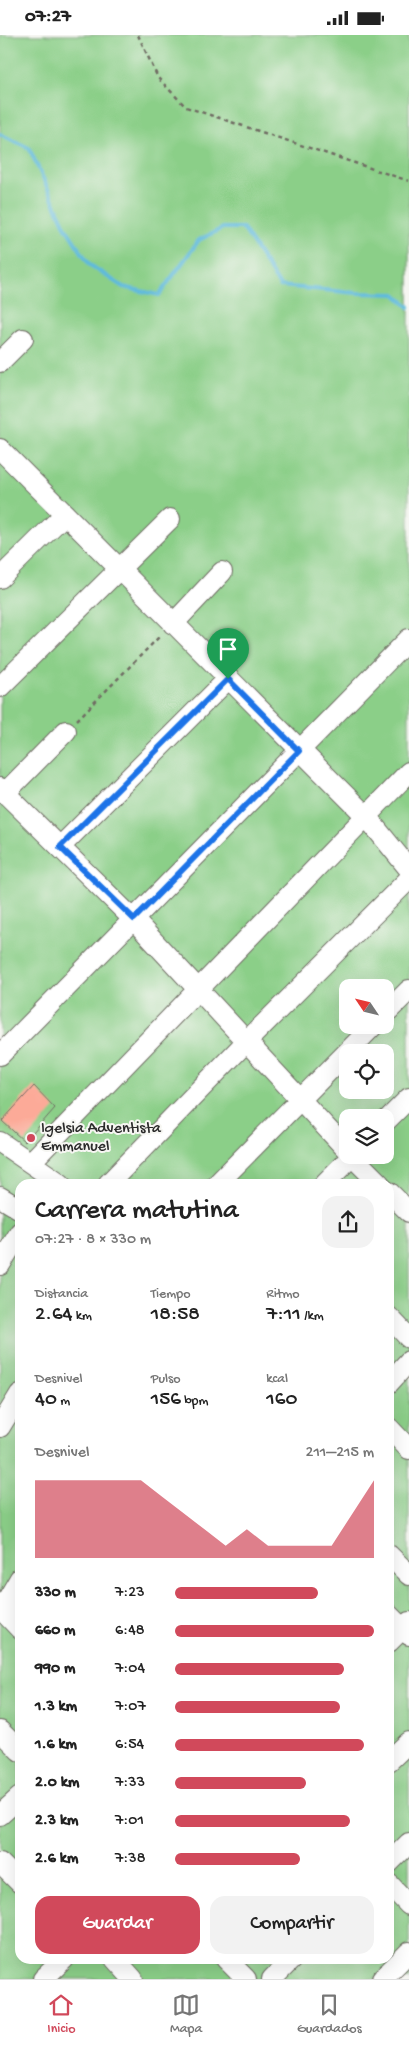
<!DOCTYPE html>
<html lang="es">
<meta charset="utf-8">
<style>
body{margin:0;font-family:"Gochi Hand",sans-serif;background:#f2f2f2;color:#222;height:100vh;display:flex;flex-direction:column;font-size:19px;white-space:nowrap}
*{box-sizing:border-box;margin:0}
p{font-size:16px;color:#767676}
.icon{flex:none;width:28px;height:28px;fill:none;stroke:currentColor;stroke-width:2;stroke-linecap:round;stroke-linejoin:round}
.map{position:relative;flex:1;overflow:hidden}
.sheet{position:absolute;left:15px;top:1144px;width:379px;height:785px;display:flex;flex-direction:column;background:#fff;border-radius:15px;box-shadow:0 5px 20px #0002}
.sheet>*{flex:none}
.needle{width:32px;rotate:305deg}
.fabs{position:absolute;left:339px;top:944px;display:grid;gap:10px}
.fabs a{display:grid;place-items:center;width:55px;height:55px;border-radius:10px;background:#fff;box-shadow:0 5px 20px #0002;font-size:25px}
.pin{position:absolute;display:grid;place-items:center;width:42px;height:42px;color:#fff;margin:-51px -21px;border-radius:50% 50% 50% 0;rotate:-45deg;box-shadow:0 0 5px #0007}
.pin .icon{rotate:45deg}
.round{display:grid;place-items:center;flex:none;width:52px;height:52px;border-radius:15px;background:#f2f2f2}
.head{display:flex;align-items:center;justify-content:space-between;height:85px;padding:0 20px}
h1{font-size:28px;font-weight:600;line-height:38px}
.figures{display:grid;grid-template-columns:repeat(3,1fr);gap:8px;height:85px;padding:5px 20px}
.figures div{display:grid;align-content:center}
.figures b{font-size:21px;font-weight:600}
.figures small{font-size:14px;font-weight:400}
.figures p{font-size:14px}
.chart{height:140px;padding:10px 20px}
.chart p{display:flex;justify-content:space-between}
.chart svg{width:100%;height:90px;margin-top:5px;fill:#d1495b;opacity:.7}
.cta{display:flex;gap:10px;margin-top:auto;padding:10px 20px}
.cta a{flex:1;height:58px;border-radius:15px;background:#d1495b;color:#fff;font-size:20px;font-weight:600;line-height:58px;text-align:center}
.cta a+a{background:#f2f2f2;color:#222}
ul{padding:0 20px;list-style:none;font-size:16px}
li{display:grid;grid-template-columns:80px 60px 1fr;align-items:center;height:38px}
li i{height:12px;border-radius:6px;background:#d1495b}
.status{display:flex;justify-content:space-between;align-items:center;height:35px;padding:0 25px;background:#fff;direction:ltr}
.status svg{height:14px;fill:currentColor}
.menu{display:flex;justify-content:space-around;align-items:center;height:70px;border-top:1px solid #e0e0e0;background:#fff;font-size:14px;color:#767676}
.menu a{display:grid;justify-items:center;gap:2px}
.menu .on{color:#d1495b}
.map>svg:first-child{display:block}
.green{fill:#8bcf88;stroke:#5b7d5a;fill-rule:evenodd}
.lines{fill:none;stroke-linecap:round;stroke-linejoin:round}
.stream{stroke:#5ebadc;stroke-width:4}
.building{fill:#fcaa98}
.minor-casing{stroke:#6f6c63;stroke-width:22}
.path{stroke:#6f6c63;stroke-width:2.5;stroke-dasharray:4 4;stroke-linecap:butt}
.minor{stroke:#fff;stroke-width:20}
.route-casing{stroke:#fff;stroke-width:10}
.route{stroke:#1a73e8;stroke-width:6}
.poi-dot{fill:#d1495b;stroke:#f6f6f2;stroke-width:2}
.labels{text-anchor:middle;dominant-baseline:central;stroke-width:4;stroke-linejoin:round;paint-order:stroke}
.poi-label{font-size:16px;fill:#2b2b2b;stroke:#f6f6f2;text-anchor:start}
</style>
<div class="status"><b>07:27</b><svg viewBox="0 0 49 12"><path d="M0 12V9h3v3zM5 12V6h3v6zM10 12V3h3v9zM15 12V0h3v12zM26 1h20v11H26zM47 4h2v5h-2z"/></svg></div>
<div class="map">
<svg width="409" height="1944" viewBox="0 0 409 1944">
<rect width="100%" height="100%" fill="#f6f6f2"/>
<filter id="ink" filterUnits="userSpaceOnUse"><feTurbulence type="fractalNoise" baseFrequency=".02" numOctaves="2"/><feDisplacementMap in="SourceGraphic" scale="10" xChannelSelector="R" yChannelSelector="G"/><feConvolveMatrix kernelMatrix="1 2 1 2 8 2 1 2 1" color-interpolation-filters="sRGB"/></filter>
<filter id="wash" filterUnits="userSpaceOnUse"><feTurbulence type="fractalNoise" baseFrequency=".0096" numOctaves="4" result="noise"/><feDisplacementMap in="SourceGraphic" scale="20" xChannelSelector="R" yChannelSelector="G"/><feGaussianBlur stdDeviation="1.12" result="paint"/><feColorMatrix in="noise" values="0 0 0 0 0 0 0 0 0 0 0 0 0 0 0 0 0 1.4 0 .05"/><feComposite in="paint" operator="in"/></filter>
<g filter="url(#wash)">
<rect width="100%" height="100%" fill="#eee5ca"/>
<!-- green -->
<path class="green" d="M0,0h409v1944h-409zM348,952h37v38h-37zM348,1018h37v37h-37zM348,1082h37v38h-37zM20,1149h369v775h-369z"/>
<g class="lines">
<!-- stream -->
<path class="stream" d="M0,99l29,14 37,80 24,37 33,22 36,8 40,-55 24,-12h20l37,58 77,7 38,1 14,13"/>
</g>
<g id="blocks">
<!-- building -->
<path class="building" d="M34,1051l21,22 -30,34 -23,-21z"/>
</g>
</g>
<g filter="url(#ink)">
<use href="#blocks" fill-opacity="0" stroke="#6f6c63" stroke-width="1"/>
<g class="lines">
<!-- minor casing -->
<g class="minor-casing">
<path id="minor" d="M0,327l23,-23
M0,414l366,367 43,53
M0,543l65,-64
M173,589l49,-52
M0,652l170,-168
M0,753l133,131 215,232
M5,758l61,-62
M60,812l168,-168
M385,979l24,-24
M0,1020l409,-416
M385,1087l24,-24
M0,1107l61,42
M351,1120l29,29
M31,1127l378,-390
M108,1149l138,-142 163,-163
M217,1149l157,-159
M324,1149l29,-29
M389,1157l20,20
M0,1162l20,12
M0,1230l20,-33
M389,1282l20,21
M389,1348l20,-22
M0,1392l20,-33
M389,1393l20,21
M389,1520l20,20
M1,1574l19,20
M0,1577l20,-34
M389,1580l20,20
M389,1607l20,-20
M0,1696l20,20
M389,1726l20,-19
M0,1780l20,-18
M0,1828l20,20
M389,1828l20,-20
M389,1849l20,21
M115,1924l18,20
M226,1924l20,20
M43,1944l21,-20
M272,1944l20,-20
M382,1944l27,-27"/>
</g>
<!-- path -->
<path class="path" d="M138,0l20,43 28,29 223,74
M77,685l84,-85"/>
<!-- minor -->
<use href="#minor" class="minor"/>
</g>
</g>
<g class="lines" filter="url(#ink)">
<!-- route casing -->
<g class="route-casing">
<path id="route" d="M228,644l71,72 -165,168 -74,-72z"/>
</g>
<!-- route -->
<use href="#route" class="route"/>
</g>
<!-- markers -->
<circle class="poi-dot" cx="31" cy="1103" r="5"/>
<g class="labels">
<!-- poi labels -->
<g class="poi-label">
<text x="41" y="1094">Igelsia Adventista<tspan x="41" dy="18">Emmanuel</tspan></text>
</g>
</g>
</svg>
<div class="fabs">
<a><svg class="needle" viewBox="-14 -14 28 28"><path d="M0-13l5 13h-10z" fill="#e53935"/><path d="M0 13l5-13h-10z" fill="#767676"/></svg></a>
<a><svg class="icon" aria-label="locate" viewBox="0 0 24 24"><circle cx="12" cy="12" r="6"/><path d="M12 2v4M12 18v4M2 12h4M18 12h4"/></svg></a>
<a><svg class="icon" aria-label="layers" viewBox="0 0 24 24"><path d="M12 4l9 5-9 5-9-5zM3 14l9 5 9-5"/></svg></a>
</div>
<div class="pin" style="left:228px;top:644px;background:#1e9e55"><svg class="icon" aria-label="arrive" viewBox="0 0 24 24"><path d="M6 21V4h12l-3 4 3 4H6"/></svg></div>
<section class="sheet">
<div class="head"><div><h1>Carrera matutina</h1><p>07:27 · 8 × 330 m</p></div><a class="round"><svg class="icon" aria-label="share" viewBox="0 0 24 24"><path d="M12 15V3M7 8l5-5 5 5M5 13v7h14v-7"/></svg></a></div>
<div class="figures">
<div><p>Distancia</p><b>2.64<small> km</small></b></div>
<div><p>Tiempo</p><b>18:58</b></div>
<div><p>Ritmo</p><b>7:11<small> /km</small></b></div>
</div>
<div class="figures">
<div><p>Desnivel</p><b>40<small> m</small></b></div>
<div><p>Pulso</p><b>156<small> bpm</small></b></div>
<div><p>kcal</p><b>160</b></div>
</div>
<div class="chart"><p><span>Desnivel</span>211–215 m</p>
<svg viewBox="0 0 160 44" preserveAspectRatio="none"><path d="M0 44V6L10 6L20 6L30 6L40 6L50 6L60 14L70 22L80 30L90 38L100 30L110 38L120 38L130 38L140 38L150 22L160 6V44z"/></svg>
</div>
<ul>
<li><b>330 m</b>7:23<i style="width:72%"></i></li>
<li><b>660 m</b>6:48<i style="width:100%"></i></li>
<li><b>990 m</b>7:04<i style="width:85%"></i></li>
<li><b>1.3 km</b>7:07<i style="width:83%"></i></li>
<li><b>1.6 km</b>6:54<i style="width:95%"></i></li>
<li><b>2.0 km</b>7:33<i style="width:66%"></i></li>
<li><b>2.3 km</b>7:01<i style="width:88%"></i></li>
<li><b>2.6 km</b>7:38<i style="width:63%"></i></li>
</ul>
<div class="cta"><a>Guardar</a><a>Compartir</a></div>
</section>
</div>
<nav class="menu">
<a class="on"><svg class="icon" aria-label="home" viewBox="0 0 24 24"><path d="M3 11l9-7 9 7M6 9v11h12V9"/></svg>Inicio</a>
<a><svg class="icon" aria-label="map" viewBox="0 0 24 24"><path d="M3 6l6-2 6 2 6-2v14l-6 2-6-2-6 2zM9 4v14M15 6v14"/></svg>Mapa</a>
<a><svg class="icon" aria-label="saved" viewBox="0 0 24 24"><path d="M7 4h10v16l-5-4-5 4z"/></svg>Guardados</a>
</nav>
